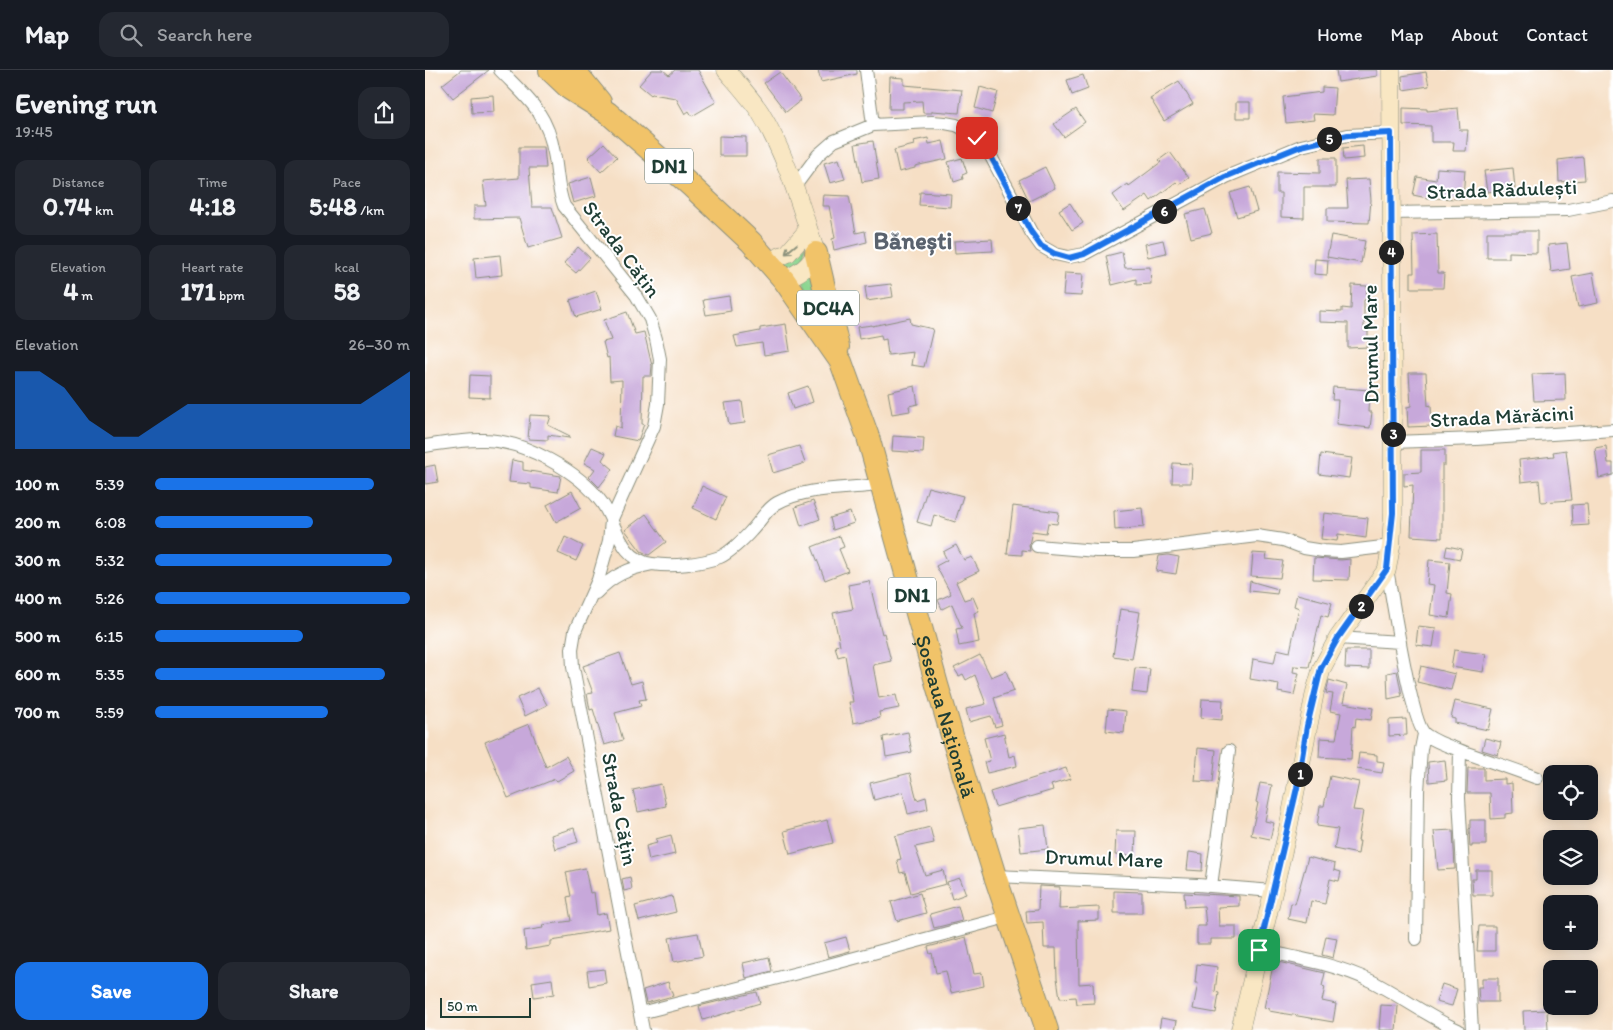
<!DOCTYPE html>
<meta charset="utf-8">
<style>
body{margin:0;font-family:Itim,sans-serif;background:#242831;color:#f1f3f6;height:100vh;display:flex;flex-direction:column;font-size:19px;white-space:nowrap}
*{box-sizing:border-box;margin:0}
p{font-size:16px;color:#9ea1a6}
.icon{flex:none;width:28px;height:28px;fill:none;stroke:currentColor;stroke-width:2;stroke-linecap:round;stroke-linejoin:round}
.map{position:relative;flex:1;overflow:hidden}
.panel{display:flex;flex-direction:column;background:#171b24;width:425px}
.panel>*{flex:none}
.controls{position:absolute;left:1118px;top:695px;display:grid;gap:10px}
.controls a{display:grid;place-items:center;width:55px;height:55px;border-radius:10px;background:#171b24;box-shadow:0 2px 12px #0003;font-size:25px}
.scale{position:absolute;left:15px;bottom:12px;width:91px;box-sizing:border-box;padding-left:5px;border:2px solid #1f3d34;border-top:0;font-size:14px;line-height:18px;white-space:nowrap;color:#1f3d34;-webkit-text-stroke:4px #fff;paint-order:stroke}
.pin{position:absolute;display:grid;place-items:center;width:42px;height:42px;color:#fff;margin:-21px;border-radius:10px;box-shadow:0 2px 8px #0006}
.km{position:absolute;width:25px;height:25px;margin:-12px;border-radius:50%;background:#222;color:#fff;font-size:14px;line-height:25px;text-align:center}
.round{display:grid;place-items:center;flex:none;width:52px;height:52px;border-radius:15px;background:#242831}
.summary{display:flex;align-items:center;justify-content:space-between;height:85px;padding:0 15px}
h1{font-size:28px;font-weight:700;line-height:38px}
.figures{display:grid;grid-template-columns:repeat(3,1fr);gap:8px;height:85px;padding:5px 15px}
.figures div{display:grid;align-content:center;border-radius:12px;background:#242831;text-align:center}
.figures b{font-size:25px;font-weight:700}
.figures small{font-size:14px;font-weight:400}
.figures p{font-size:14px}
.chart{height:140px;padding:10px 15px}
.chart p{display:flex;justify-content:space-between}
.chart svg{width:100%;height:90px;margin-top:5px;fill:#1a73e8;opacity:.7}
.button{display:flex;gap:10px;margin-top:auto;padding:10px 15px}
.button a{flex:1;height:58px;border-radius:15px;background:#1a73e8;color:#fff;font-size:20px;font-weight:700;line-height:58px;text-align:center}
.button a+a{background:#242831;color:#f1f3f6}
ul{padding:0 15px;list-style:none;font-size:16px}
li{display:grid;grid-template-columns:80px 60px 1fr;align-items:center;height:38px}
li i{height:12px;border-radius:6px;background:#1a73e8}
header{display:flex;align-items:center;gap:30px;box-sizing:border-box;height:70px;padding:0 25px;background:#171b24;border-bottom:1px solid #363941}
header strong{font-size:24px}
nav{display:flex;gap:28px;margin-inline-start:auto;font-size:18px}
.search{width:350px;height:45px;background:#242831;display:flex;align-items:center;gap:12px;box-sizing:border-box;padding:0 18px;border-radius:15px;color:#9ea1a6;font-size:19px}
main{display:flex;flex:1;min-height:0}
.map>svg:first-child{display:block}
.green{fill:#8dd691;stroke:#568a62}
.building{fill:#c7a8da}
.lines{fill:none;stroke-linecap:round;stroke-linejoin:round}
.street-casing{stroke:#8a8e7c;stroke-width:14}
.secondary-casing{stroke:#8a8e7c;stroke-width:19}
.highway-casing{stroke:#8a8e7c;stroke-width:24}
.street{stroke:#fff;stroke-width:12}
.secondary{stroke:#f9e7c3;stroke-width:18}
.highway{stroke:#f1c369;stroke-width:22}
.oneway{stroke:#8c927c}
.route-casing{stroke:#fff;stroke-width:10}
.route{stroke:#1a73e8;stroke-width:6}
.labels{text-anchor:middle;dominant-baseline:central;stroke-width:4;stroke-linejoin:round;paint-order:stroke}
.shield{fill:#fff;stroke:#627771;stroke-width:1}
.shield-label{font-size:20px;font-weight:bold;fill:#1f3d34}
.street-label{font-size:21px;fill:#1f3d34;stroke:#fff}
.quarter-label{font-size:24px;font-weight:bold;fill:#5a626e;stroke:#fff}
</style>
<header>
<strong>Map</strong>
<div class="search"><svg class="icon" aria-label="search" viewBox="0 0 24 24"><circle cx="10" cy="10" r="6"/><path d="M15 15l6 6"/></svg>Search here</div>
<nav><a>Home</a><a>Map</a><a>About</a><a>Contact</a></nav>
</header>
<main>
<section class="panel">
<div class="summary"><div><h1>Evening run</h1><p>19:45</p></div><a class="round"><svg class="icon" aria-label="share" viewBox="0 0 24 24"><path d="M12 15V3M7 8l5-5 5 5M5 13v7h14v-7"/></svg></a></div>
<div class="figures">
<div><p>Distance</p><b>0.74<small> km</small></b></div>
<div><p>Time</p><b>4:18</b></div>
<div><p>Pace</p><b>5:48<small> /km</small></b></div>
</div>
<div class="figures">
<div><p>Elevation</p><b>4<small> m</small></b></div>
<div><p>Heart rate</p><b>171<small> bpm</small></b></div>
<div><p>kcal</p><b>58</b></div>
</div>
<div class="chart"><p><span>Elevation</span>26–30 m</p>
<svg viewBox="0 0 160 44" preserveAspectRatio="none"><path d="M0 44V6L10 6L20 14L30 30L40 38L50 38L60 30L70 22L80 22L90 22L100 22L110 22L120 22L130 22L140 22L150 14L160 6V44z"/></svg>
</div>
<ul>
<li><b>100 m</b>5:39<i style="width:86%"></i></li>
<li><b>200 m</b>6:08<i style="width:62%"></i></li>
<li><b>300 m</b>5:32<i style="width:93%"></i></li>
<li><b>400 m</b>5:26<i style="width:100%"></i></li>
<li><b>500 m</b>6:15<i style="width:58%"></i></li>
<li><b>600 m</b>5:35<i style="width:90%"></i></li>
<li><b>700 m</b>5:59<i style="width:68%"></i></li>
</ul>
<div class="button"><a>Save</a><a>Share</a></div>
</section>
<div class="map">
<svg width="1188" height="960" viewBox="0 0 1188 960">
<rect width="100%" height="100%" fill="#fff"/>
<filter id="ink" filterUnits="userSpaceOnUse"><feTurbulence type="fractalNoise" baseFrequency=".02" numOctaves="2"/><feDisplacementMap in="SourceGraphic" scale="10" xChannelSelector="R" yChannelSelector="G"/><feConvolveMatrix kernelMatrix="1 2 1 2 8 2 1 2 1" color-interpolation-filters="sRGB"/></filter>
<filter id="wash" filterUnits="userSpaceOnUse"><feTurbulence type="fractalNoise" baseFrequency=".0096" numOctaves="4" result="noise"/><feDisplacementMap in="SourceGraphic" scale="20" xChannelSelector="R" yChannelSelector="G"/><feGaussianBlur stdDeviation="1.12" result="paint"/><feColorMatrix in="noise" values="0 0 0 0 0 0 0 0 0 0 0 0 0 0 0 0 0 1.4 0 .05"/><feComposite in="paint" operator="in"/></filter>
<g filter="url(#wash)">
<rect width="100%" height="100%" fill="#f6dfc5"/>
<!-- green -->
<path class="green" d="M381,174l-1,14 -11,10 -4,-1 -3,-4 3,-5z
M389,197l5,33h-5l-14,-23z"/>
<g id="blocks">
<!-- building -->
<path class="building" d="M36,0h28l-36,28 -11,-13z
M227,0h11l6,5 6,-5h23l18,32 -24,14 -3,-5 -4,3 -9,-16 -24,-4 -1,1 -12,-10z
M393,0h39v4l-36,8z
M911,0h41v6l-39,6z
M355,2l21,28 -15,12 -22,-29z
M1001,2l3,14 -26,4 -1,-14z
M658,5l5,14 -16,6 -5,-15z
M465,7l14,1v7l58,5 -3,23 -27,-2v2h-9l-1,-12 -19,1v7h-14z
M754,11l14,23 -29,17 -14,-23z
M555,17l18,5 -6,21 -17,-5z
M897,17l13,1 -2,27 -20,-1 1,6 -28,3 -3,-26 39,-5z
M68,25l1,17 -22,1 -1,-16z
M811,32h14v16h-14z
M978,38l24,1v2l31,-3 2,22h8l-2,21h-13l1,-9h-23v-16l-28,-1z
M651,39l9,13 -21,15 -10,-13z
M294,66l27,1v19h-27z
M503,68l1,6 14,-3 4,18 -32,7v2l-16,4 -5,-22 20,-5 -1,-4z
M448,71l6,38 -17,3 -7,-38z
M179,73l13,14 -16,15 -13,-14z
M938,76l1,12 -20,2 -1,-12z
M94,77h25l2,21h-17l3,39h20l10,31 -34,10 -9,-30 -45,1v-13h12l-3,-25 36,-3z
M745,82l19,26 -10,7 -3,-3 -25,19 -4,-6 -23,16 -11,-16 15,-11 1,2 32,-24 -2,-2z
M1158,87l2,23 -26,2 -1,-22z
M537,88l5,15 -5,2 1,4 -9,3 -6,-20z
M895,88h16v29h-32v31l-23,-1v-24h-4v-21l43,1z
M414,89l6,20 -15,4 -6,-20z
M620,97l10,21 -26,13 -10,-21z
M1012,98l28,2 -2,29 -36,-1 -14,-3 4,-18 19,3z
M1088,98l2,21 -28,3 -3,-21z
M166,107l5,19 -23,7 -5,-19z
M944,109l2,21 -2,23 -42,-1v-14h21l-2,-28z
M825,117l7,24 -20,6 -7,-24z
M495,122l31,2 -1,13 -31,-2z
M398,125l26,1 7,37 9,-2 2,11 -33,8 -2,-11 3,-1 -6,-32h-7z
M645,133l13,20 -11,7 -13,-20z
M780,139l7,24 -21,5 -6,-24z
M1094,161h18v22l-28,-1v6h-22v-26h32z
M1012,164l1,39h6l-1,15h-32v-15h3l-1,-38z
M906,165l34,6 -4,22 -34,-6z
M567,169l1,12 -38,2 -1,-12z
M738,170l3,13 -18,4 -3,-13z
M1142,173l3,26 -19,3 -3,-27z
M153,177l12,11 -14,15 -12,-10z
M697,182l3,16 25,-1 1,17 -15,1v-6l-24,6 -6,-29z
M75,185l2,20 -26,3 -2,-20z
M890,189l13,1 -1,15 -13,-1z
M640,203l18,1 -2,22 -18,-1z
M1168,203l5,30 -20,4 -6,-30z
M466,214l2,13 -26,4 -2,-14z
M927,215l15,1 -1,14h-2v31h4v16l-20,1v-25l-29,-1v-11l23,1v-4l9,1z
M171,221l6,18 -26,8 -6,-17z
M304,226l2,15 -25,4 -3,-15z
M202,242l8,22 9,-2 8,34 -1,10h-8l-1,48h2l-6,17 -25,-5 2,-10 6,2 1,-48 -12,1 -1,-24 -2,1 -4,-16 8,-2 -7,-20z
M485,248l1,6 22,5 -9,38 -13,-2 2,-13 -25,3 -2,-16 -4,1 -1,-5 -22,4 -2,-12 15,-2v1z
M361,254l4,27 -26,4 -2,-12 -25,4 -3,-11 26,-5v-3z
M984,303h17l2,33 3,-1 1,21 -24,1 -1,-20 4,-1z
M1140,303l1,27 -32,1 -2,-27z
M45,305l20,1v22l-21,-1z
M383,316l5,16 -20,7 -5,-16z
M490,316l3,18 -9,2 1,5 -18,3 -4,-22z
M908,317l36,3 -1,22h4l-2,16 -34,-4 2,-24h-6z
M317,331l3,22 -16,2 -4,-22z
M105,345l21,1 -3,9 22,11 -1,2 -21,-3v5l-20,-1z
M468,366l31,2 -1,15 -31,-2z
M374,376l6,17 -32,10 -5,-18z
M1181,376l2,17h5v12l-14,3 -4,-30z
M167,377l14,6 -4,7 11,9 -14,18 -10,-10 6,-8 -11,-6z
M996,380h24v15h-3v73l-31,-2 2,-51 -9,1v-13l17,-1z
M1141,380l6,50 -31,2 -2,-22 -18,2 -2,-22 35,-4 -1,-4z
M896,384l31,4 -3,20 -30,-4z
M87,390l11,2v8l38,6 -3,16 -27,-4v-4l-22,-2z
M748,393l19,1 -1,19h-19z
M10,395l3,17 -13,2v-17z
M277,416l24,11 -10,22 -23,-11z
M503,417l35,9 -8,26 -21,-7 -3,11 -14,-4z
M147,421l9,17 -25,14 -9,-17z
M388,431l7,18 -19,7 -6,-19z
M1162,434l2,21 -16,1 -1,-21z
M588,436l46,6 -2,12 -9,-1 -2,10 -14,-2 -3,14 1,6 -8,-1v5l-15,-1z
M717,438l2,19 -29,3 -1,-19z
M425,442l4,11 -21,7 -3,-12z
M899,443l44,5 -2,20 -28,-4 -1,7 -16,-2z
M221,444l20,28 -17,13 -8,-4 -16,-21z
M415,466l4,11 -5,2 9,22 -23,9 -13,-33z
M140,467l18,9 -7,15 -18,-8z
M531,475l8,15 8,-3 7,14 -23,11 8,18 9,-3 6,14 -5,2 5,29 -20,4 -3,-17 6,-1 -10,-24 -10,5 -4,-9 13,-6 -15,-28 11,-6 -4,-8z
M1022,476l15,3 -2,10 -15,-3z
M828,483l14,1 -1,5 17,2 -3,17 -29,-2z
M743,485l11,2 -3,17 -20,-3 3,-15z
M889,488l27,2 9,-1 -1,21 -36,-1z
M1004,490l21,2 -3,31 5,1 -3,24 -19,-3 4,-30 -7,-1z
M444,511l13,53 2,-1 7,28 -18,4 6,33 17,-3 3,13 -20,4 1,6 -27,5 -4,-21h4l-8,-47 -7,2 -3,-11 5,-1 -7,-32 20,-4 -5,-24z
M825,511l28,8 -1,5 -28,-3z
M872,524l35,9 -4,14 -7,-2 -12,52 -15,-1 -1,6 6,1 -5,22 -16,-3 1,-8 -29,-5 3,-20 21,4 3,-14 13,3 9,-44 -5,-2z
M695,539l20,3 -8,47 -19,-3z
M993,556l18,2 -3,19 -17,-2z
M921,580h23v19l-24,-1z
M1029,580l32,4 -3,18 -32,-5z
M195,583l11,31 11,-3 4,18 -7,1 2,6 -26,7 8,27 -19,5 -11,-36 -3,1 -3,-16 6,-1 -10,-27z
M555,585l11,22 15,-6 8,20 -20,7 8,27 -7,2 -4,-11 -22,6 -3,-13 20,-5 -11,-29 -9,5 -3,-6 -4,2 -5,-8z
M996,596l34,8 -4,16 -34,-8z
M710,598l15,1 -3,25 -15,-2z
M972,601l5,25 -14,3 -1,-26z
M904,610l18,5 -4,18 30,5 -2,12 -15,-2 -1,9 -2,-1 -2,33 -32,-2 1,-19 16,1 5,-26 -11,-2 3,-17 -7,-1z
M113,618l9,17 -22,11 -8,-18z
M777,629l21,1 -1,20 -21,-2z
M1030,631l38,8 -5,21 -33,-7v-4l-4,-1z
M683,639l18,2 -2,22 -18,-2z
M981,649l1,16 -18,1v-16z
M104,654l17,43 20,-11 8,15 -17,10 -2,-2 -47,19 -23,-56z
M483,662l4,20 -26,5 -3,-20z
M579,663l5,24 6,-2 2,11 -30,7 -3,-11 6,-1 -6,-23z
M1060,668l16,4 -3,13 -16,-5z
M773,678l18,2 -3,32 -18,-1z
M934,683l18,2v6l7,1 -2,11 -25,-4z
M1020,690l2,20 -18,2 -1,-20z
M641,698l4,11 -19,6 2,5 -58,17 -5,-15z
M1043,698h16v12l21,-1v5l7,-1 1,30 -8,1v4l-14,1 -1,-26h-23z
M485,703l7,27 9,-3 2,12 -20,5 -5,-22 -29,8 -4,-17z
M905,706l29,6 -6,28 10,1 -5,30h2l-2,13 -24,-5 4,-20 -21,-3 3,-20h4z
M835,713l12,2 -7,36 9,2 -4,16 -19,-4 7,-32 -2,-1z
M236,714l5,22 -28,6 -5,-22z
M402,750l6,23 -43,11 -6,-23z
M1045,750h16v25h-14v2h-2l-1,-18 1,-1z
M620,755l3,24 -27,3 -3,-24z
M505,757l4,16 -19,4 10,28 18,-5 3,14 -35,9 -6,-21 -5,1 -3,-13 4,-1 -6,-23z
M149,758l4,14 -23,7 -4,-14z
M1028,760l2,39 -17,1 -4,-39z
M691,761h20l-1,25 -20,-1z
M246,765l4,19 -26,6 -3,-14 11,-3 -1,-4z
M764,782l14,2 -1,17 -15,-1z
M883,787l27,7 -1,6 7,2 -2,9 -9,-2 -5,25 -14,-3 -4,22 -19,-4 3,-16 4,1z
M160,798l5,25 4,-1 3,23 9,-2 3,16 -45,8v2l-13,2v5l-25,4 -2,-19 19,-3 -1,-3 29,-4 -4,-24 4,-1 -5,-24z
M1051,800h16v25h-19l-1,-16h4z
M205,807l2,12 -8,2 -2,-12z
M535,808l6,16 -14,5 -5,-17z
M614,816l21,1 -1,22 40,-2v13l-21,1 1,63 14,-1 1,20 -17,1 -1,-7 -16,1 -3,-20 -1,-30h-12l-1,-26 -16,1 -1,-12 12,-1z
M689,821l28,1v21h-28z
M495,823l6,20 -29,8 -6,-19z
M759,823l55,3v10l-21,1 1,19h17v13h-26v5h-13v-18h9l-2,-20 -19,1z
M247,826l4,16 -37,9 -4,-15z
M533,836l4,15 -28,7 -4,-14z
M1054,856h16v25h-18z
M273,863l5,23 -29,6 -5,-24z
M901,866l11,2 -4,20 -11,-3z
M421,867l4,14 -22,6 -4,-14z
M541,867l8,37 8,-1 2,13 -33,7 -5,-22 -10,2 -4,-20 -2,1 -2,-7z
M344,887l3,14 -26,7 -3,-15z
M849,891l51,12 -3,13 3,1 -3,14 14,3 -3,18 -64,-11v-2l-5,-1z
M772,894l21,3 -3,25 4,1 -3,20 -23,-4 5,-26h-3z
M179,899l2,14 -17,3 -2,-15z
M1057,908h16v24h-19l-1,-15h4z
M127,909l2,15 -20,3 -2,-15z
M243,912l5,14 -27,7 -3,-13z
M1017,914l15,5 -5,17 -16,-4z
M332,922l3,11 -57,17 -4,-14z
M956,935l17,1 -2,24h-17z
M1122,940l1,20h-24l-1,-19z
M736,948l16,3 -2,9h-16z"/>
</g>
</g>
<g filter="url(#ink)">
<use href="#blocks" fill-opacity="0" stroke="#8a8e7c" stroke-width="1"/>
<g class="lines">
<!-- street casing -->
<g class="street-casing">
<path id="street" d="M75,0c27,28 47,42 54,83 4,18 3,36 10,53l72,89 14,24 6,20 4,20 -2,45 -4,22 -43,95 -2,20 -11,39 -23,51 -3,18 1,18 70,363
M441,0l7,55
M370,116l23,-31 16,-14 39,-16 59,-3 13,1 11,2 12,6 9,7 10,11 44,83 10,14 14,8 14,3 15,-3 142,-77 75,-31 47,-11 43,-2
M966,143l177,-3 45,-9
M968,372l83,-3 137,-9
M0,376c20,-3 40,-7 60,-6 39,1 94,31 117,63 15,21 17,56 50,61 21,3 48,0 68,-7 8,-3 25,-19 31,-26 9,-9 15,-22 26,-28 28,-15 61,-14 92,-17
M612,476l59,5h37l124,-15 26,4 21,8 19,3 18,1 50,-6
M962,499c5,26 24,156 39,166 9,6 19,10 28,13 27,11 55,19 83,30
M171,523c16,-17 33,-25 56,-29
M913,568l62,4
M1035,681l-1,47 13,232
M570,806l203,9 75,6
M786,816l18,-135
M991,869l2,-148 3,-42 3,-15
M834,880c38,8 77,14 112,31 30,15 56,35 87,49
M215,943l181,-46 175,-47"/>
</g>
<!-- secondary casing -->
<g class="secondary-casing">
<path id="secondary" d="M301,0c12,14 24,27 34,42 27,44 40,92 56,141 -7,15 -18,20 -32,27
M344,191l19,-8 20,-23
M815,960l47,-196 28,-142 7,-24 16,-30 49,-69 4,-23 2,-33v-71l-2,-372"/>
</g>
<!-- highway casing -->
<g class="highway-casing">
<g id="highway">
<path id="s1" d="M125,0l20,19 38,24 82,72 61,57 33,38 57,82 27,75 69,248 27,91 31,100 52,154"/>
<path d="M149,0l26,32"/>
<path d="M391,183l22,94"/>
</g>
</g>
<!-- street -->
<use href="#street" class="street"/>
<!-- secondary -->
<use href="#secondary" class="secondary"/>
<!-- highway -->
<use href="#highway" class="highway"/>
</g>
<!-- one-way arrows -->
<defs><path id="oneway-shaft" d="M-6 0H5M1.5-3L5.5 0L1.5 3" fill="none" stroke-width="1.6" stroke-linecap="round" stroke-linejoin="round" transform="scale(1.25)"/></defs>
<use class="oneway" href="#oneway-shaft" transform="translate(366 179) rotate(140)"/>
</g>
<g class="lines" filter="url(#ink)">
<!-- route casing -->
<g class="route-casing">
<path id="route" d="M552,68l10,11 44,83 10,14 14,8 14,4 15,-4 141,-77 76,-31 47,-11 43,-2 2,380 -6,56 -49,69 -17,30 -14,58 -10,62 -38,162"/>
</g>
<!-- route -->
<use href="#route" class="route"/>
</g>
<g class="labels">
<!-- shield labels -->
<g class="shield">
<rect x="220" y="78.5" width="48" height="35" rx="4"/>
<rect x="372" y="220.5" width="62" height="35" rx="4"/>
<rect x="463" y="507.5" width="48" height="35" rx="4"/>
</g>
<g class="shield-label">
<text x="244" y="96">DN1</text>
<text x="403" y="238">DC4A</text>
<text x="487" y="525">DN1</text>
</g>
<!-- street labels -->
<g class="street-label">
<text transform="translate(1077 119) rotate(-2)">Strada Rădulești</text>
<text transform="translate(197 179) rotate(53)">Strada Cățin</text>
<text transform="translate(945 274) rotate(-91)">Drumul Mare</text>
<text transform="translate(1077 346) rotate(-3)">Strada Mărăcini</text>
<text stroke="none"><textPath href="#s1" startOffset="785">Șoseaua Națională</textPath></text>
<text transform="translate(195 739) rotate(79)">Strada Cățin</text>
<text transform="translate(679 788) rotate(2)">Drumul Mare</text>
</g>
<!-- quarter labels -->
<g class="quarter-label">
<text x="488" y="170">Bănești</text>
</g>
</g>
</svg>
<div class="controls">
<a><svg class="icon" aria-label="locate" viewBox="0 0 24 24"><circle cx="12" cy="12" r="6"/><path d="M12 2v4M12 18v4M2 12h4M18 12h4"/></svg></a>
<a><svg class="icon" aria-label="layers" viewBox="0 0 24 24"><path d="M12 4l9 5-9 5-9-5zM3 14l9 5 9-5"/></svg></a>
<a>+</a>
<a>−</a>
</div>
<div class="scale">50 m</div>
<div class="pin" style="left:834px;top:880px;background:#1e9e55"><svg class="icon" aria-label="arrive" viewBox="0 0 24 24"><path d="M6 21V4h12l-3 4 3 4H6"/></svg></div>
<div class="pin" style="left:552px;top:68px;background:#d93025"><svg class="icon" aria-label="check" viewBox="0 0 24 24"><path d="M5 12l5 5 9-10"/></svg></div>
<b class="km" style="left:875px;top:704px">1</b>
<b class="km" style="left:936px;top:536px">2</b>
<b class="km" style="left:968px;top:364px">3</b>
<b class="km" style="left:966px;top:182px">4</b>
<b class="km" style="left:904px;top:69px">5</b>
<b class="km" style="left:739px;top:141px">6</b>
<b class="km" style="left:593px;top:138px">7</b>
</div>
</main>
